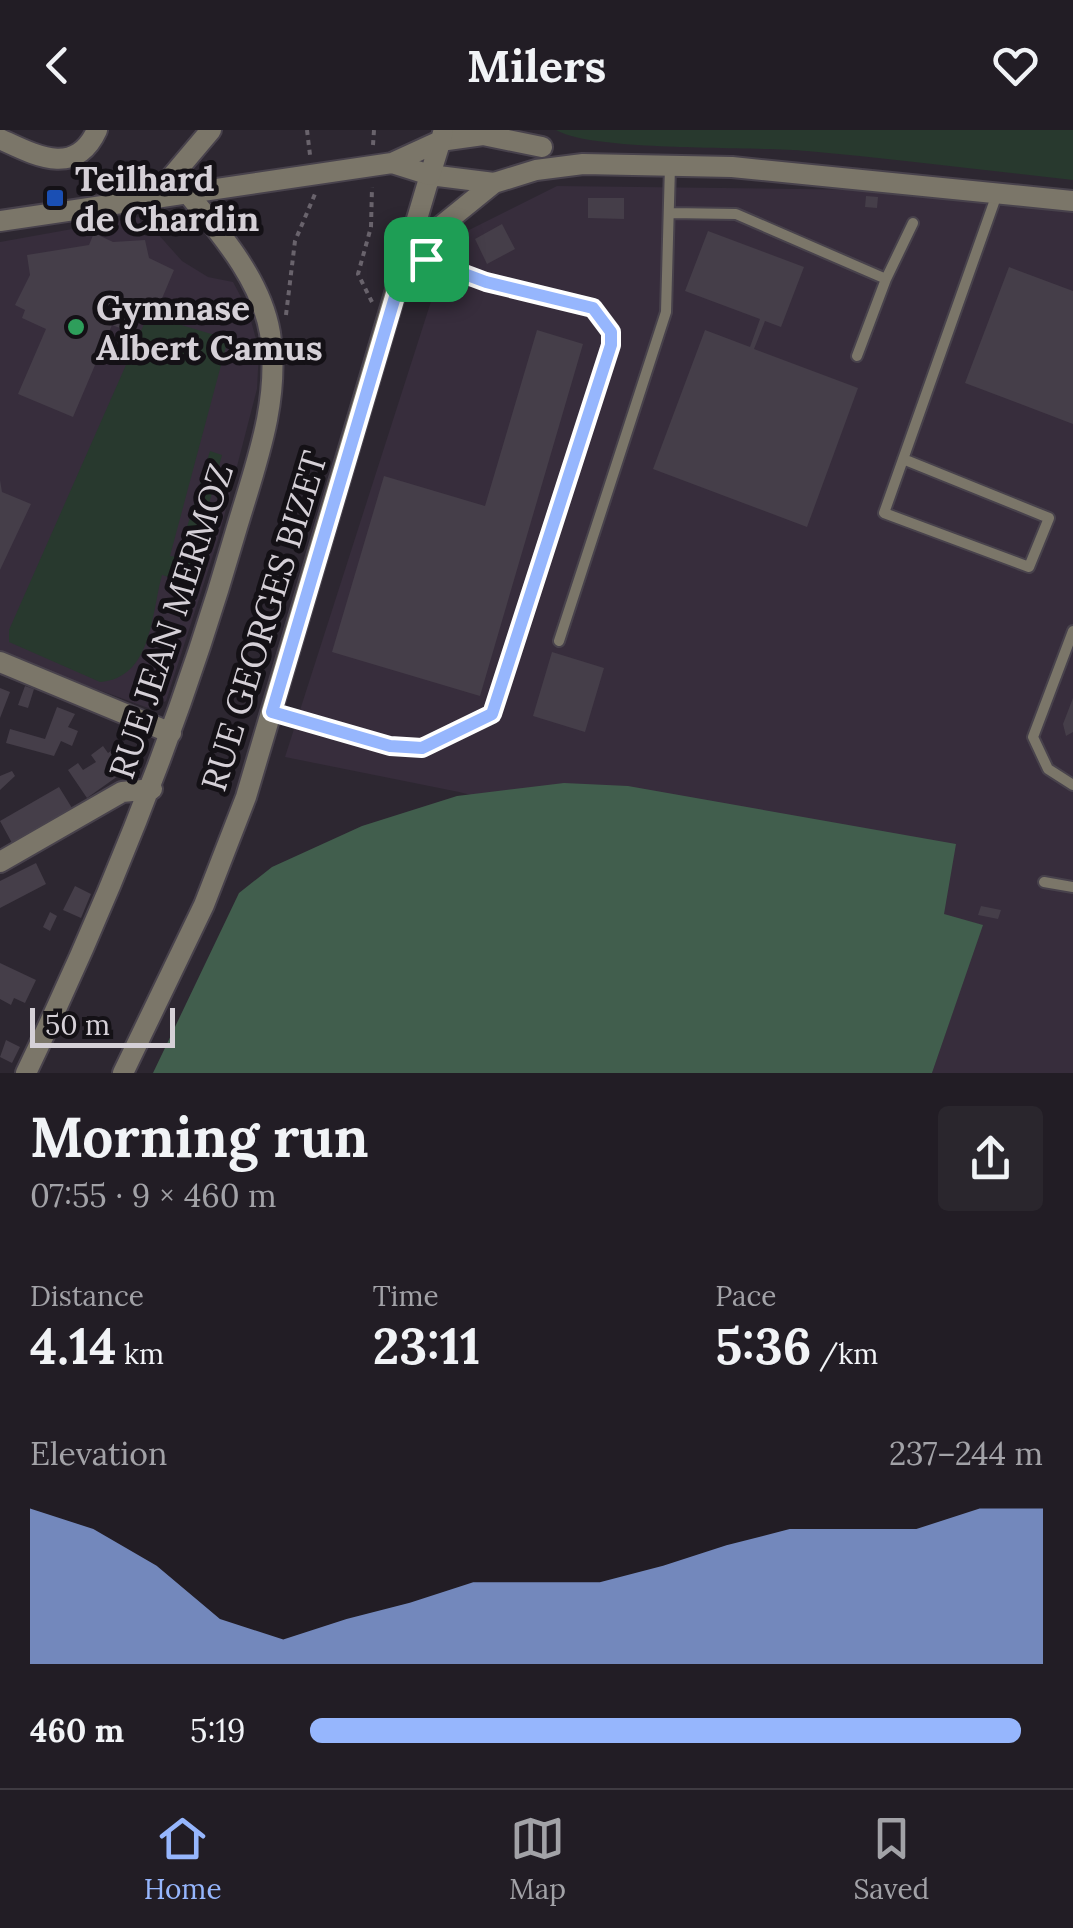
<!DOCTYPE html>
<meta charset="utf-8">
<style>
body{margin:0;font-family:Lora,serif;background:#2a262d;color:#f1f3f6;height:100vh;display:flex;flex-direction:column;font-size:38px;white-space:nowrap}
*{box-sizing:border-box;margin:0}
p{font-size:32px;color:#a2a2a7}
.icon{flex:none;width:55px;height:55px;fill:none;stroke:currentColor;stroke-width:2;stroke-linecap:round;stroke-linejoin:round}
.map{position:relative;height:943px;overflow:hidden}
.side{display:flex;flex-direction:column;background:#221d25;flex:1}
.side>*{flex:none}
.scale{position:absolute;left:30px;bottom:25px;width:145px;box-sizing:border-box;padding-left:10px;border:5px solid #d5d0d7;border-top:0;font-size:28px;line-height:35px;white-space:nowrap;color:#d5d0d7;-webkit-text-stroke:8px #141116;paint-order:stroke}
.pin{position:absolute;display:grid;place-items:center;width:85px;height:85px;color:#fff;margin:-42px;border-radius:20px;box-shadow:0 5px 15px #0006}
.round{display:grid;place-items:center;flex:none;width:105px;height:105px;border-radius:10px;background:#2a262d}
.overview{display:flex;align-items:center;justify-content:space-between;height:170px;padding:0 30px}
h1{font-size:55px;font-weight:700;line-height:75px}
.figures{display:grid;grid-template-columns:repeat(3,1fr);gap:15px;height:170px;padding:10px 30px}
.figures div{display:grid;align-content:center}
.figures b{font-size:50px;font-weight:700}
.figures small{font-size:28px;font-weight:400}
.figures p{font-size:28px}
.chart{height:280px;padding:20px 30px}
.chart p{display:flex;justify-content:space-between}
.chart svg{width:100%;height:180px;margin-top:10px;fill:#96b6fd;opacity:.7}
ul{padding:0 30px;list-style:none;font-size:32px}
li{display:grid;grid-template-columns:160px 120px 1fr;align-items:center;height:75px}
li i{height:25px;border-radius:12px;background:#96b6fd}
header{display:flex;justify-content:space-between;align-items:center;height:130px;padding:0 30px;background:#221d25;font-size:45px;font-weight:700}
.tabs{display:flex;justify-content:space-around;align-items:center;height:140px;border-top:2px solid #3f3b42;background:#221d25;font-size:28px;color:#a2a2a7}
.tabs a{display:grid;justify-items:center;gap:5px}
.tabs .active{color:#96b6fd}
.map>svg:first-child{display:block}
.built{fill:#372d3c}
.green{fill:#28392e}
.forest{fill:#415e4d}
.building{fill:#453e49}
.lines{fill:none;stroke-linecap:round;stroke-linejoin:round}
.service-casing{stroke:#48424c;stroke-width:14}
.minor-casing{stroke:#48424c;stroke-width:24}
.tertiary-casing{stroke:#48424c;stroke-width:24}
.path{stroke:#69636c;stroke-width:4;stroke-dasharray:5 5;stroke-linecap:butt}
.service{stroke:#7b7669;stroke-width:10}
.minor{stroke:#7b7669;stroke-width:20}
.tertiary{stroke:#7b7669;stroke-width:20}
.route-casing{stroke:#fff;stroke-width:20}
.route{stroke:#96b6fd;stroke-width:12}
.transit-dot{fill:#1a4fb4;stroke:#141116;stroke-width:4}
.leisure-dot{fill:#2e9e5b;stroke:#141116;stroke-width:4}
.labels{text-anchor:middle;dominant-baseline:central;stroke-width:10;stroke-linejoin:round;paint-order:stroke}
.poi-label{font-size:35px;font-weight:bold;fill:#d5d0d7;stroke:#141116;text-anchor:start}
.street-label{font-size:35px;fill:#d5d0d7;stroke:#141116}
</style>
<header><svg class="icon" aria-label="back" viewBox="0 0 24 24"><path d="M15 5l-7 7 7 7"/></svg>Milers<svg class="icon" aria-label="heart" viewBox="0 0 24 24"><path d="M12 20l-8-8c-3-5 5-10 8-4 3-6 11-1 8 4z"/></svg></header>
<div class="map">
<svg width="1073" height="943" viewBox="0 0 1073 943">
<rect width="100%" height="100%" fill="#2d2731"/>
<!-- built -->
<path class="built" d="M557,56l320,4 196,13v870h-141l50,-148 -523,-133 -174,-35 166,-518z
M139,87l6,19 12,-3 25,28 26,16 25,5 15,28 11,40 -2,39 -39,151 -52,161 -15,8 -151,-55v-412z"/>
<!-- green -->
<path class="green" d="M556,0h517v50c-89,-10 -178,-21 -266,-29 -53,-5 -214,1 -251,-21z
M148,185l80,24 -58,217 8,1 32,-106 12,4 -34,128 -26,-8c-11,40 -10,103 -62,107l-91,-40v-12z"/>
<!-- forest -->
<path class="forest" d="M564,653l64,3 328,58 -12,70 39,11 -51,148h-779l86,-180 33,-26 90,-41 95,-30z"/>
<!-- building -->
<path class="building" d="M866,66l12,1 -1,11 -12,-1z
M588,68h36v21l-36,-1z
M502,94l13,25 -28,15 -12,-25z
M708,101l96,36 -23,60 -16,-6 -11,28 104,39 -51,139 -154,-58 52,-139 45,17 10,-28 -75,-28z
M94,103l19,9 32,-2 4,18 25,12 -19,45 -17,-7 -10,23 -16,-6 -39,92 -55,-23 28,-65 -24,-11 3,-8 -10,-5 15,-30 -3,-20 62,-10z
M1009,137l64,24v133l-108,-41z
M537,200l46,14 -103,352 -148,-44 52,-176 101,30z
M0,350l2,12 29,12 -31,66z
M552,522l52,16 -19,64 -52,-16z
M25,556l9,3 -6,19 -10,-3z
M0,558l10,4 -10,26z
M1073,568v34l-7,4 -3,-12z
M57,577l18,7 -7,13 10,4 -6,15 -11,-5 -7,15 -48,-13 4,-14 35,10z
M103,616l5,7 10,-7 12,10 -3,2 5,8 -45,32 -19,-28 10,-7 5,7 13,-8 -5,-7z
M12,641l3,5 -15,14v-14z
M59,657l13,21 -60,35 -12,-22z
M36,733l10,21 -46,24v-27z
M75,756l16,8 -10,24 -18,-8z
M981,776l20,4 -3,9 -20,-4z
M50,782l7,4 -7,15 -7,-4z
M0,833l36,17 -11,23 -11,-5 -3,7 -11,-6z
M6,910l14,7 -8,16 -12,-6z"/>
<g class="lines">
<!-- service casing -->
<g class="service-casing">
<path id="service" d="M670,83l66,1 150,65 -29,77
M886,149l27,-56
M903,329l146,59 -20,49 -145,-54 113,-319
M1073,501l-40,106 15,32 25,16
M559,511l107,-329 4,-146
M272,582l117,34 33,2 70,-34 119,-369v-14l-18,-23 -107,-27 -35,-16 -42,-11
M1044,752l29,5"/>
</g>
<!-- minor casing -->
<g class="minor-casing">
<path id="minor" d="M0,9c35,16 75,39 97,-9
M440,11l43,-6 59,12
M157,64l54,-64
M409,122l85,-69 42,-13 47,-6 149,3 341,34
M0,532l171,71
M0,732l122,-70 30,-3
M26,943c84,-175 155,-352 209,-539 19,-65 46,-132 35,-201 -9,-54 -51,-101 -85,-143
M123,943l81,-168 42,-108 184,-622 64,8"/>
</g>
<!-- tertiary casing -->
<g class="tertiary-casing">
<path id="tertiary" d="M392,33l38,12 13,-42
M0,91l392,-58 48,-22"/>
</g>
<!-- path -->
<path class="path" d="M307,0l3,25
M373,15l1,-15
M372,172l-14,-28 13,-47 1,-40
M286,185l9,-74 20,-47"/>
<!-- service -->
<use href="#service" class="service"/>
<!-- minor -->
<use href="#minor" class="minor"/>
<!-- tertiary -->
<use href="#tertiary" class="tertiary"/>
</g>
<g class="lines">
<!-- route casing -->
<g class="route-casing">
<path id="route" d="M408,123l78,29 107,26 18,24v13l-119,369 -70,34 -32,-2 -118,-34z"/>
</g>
<!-- route -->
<use href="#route" class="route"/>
</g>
<!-- markers -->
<rect class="transit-dot" x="45" y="58" width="20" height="20" rx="5"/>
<circle class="leisure-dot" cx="76" cy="197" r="10"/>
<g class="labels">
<!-- poi labels -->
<g class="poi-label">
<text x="75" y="48">Teilhard<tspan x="75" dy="40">de Chardin</tspan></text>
<text x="96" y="177">Gymnase<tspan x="96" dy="40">Albert Camus</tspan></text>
</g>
<!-- street labels -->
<g class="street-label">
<text transform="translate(171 491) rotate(-72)">RUE JEAN MERMOZ</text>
<text transform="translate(264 491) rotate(-73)">RUE GEORGES BIZET</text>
</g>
</g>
</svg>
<div class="scale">50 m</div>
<div class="pin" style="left:426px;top:129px;background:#1e9e55"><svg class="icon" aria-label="arrive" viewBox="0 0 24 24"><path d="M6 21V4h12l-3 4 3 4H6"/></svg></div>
</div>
<section class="side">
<div class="overview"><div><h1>Morning run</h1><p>07:55 · 9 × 460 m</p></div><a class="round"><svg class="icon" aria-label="share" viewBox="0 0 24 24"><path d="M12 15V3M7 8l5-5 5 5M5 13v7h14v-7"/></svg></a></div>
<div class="figures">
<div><p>Distance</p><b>4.14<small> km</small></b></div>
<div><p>Time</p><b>23:11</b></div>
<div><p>Pace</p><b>5:36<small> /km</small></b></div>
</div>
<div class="chart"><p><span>Elevation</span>237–244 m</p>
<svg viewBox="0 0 160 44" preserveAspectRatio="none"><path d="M0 44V6L10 11L20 20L30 33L40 38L50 33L60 29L70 24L80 24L90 24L100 20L110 15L120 11L130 11L140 11L150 6L160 6V44z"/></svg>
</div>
<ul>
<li><b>460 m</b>5:19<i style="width:97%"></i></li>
</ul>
</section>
<nav class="tabs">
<a class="active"><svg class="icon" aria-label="home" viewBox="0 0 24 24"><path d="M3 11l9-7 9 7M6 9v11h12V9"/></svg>Home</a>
<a><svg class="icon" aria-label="map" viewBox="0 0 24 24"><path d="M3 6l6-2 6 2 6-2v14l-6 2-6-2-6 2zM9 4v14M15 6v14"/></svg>Map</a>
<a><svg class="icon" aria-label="saved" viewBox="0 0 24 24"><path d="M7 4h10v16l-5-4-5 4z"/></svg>Saved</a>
</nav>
